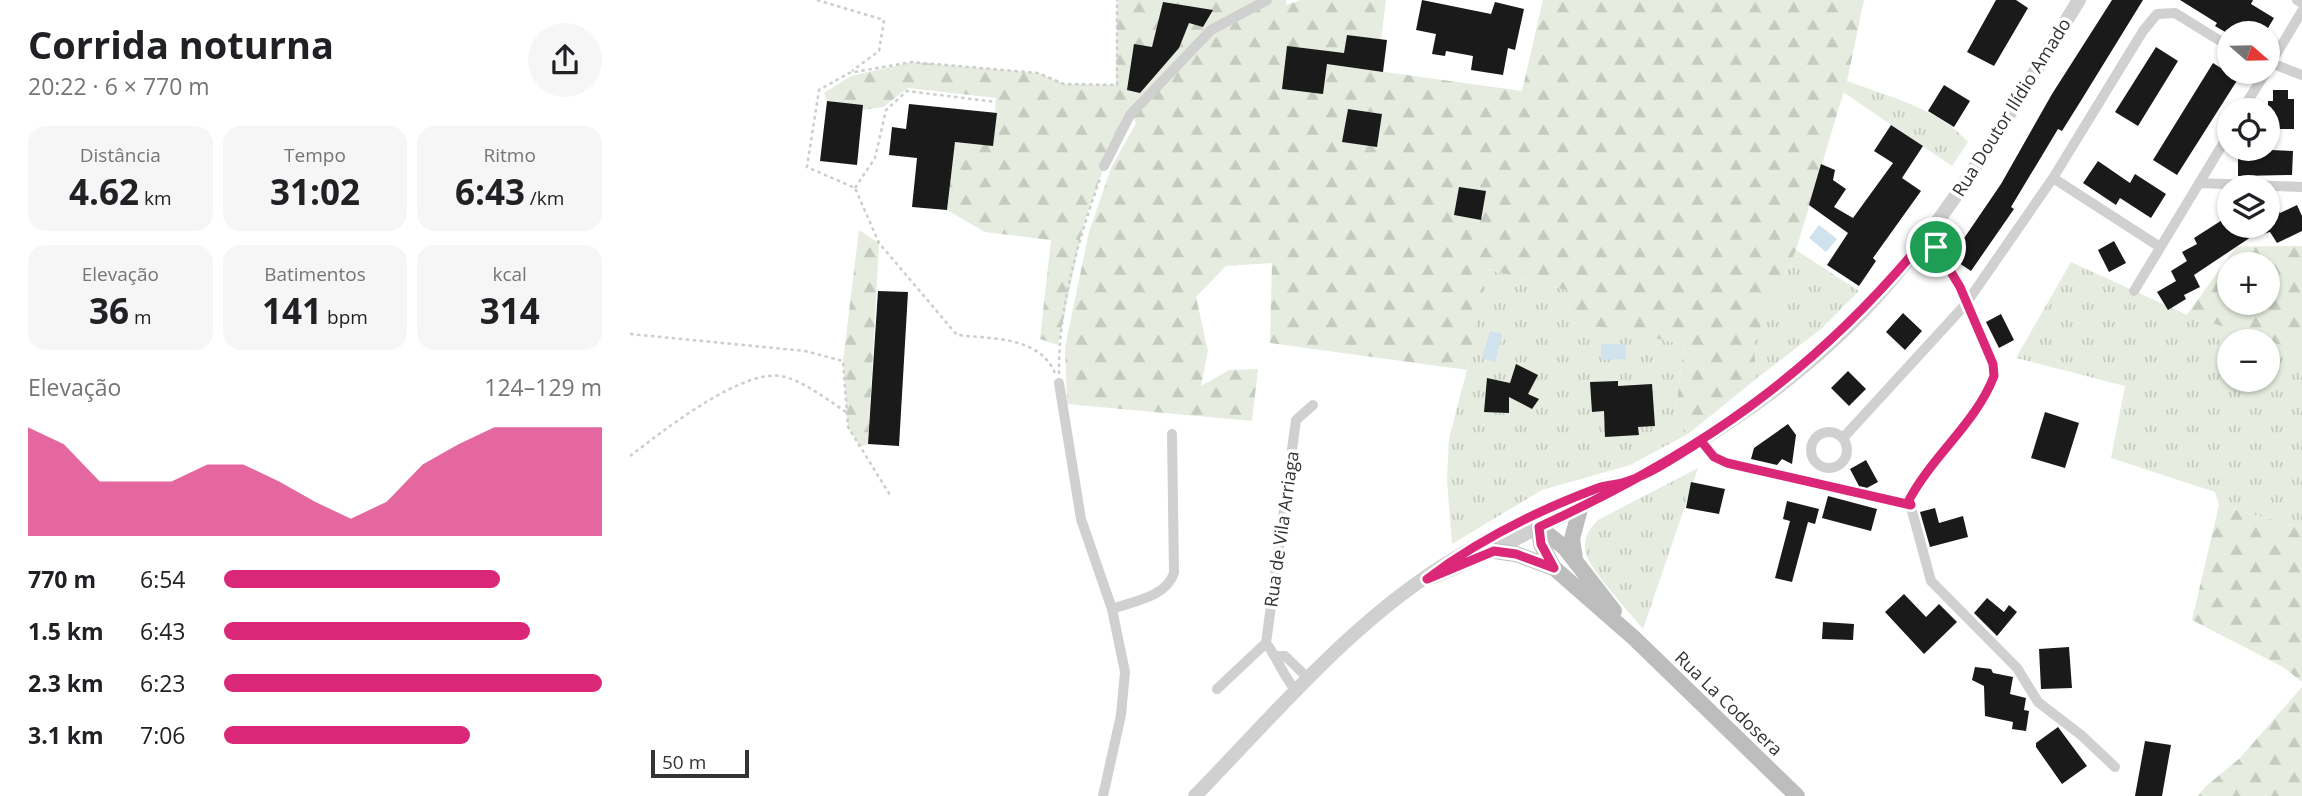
<!DOCTYPE html>
<html lang="pt">
<meta charset="utf-8">
<style>
body{margin:0;font-family:"Open Sans",sans-serif;background:#f6f6f6;color:#202124;height:100vh;display:flex;flex-direction:column;font-size:26px;white-space:nowrap}
*{box-sizing:border-box;margin:0}
p{font-size:23px;color:#757577}
.icon{flex:none;width:38px;height:38px;fill:none;stroke:currentColor;stroke-width:2;stroke-linecap:round;stroke-linejoin:round}
.map{position:relative;flex:1;overflow:hidden}
.panel{display:flex;flex-direction:column;background:#fff;width:630px}
.panel>*{flex:none}
.needle{width:46px;rotate:110deg}
.controls{position:absolute;left:1587px;top:21px;display:grid;gap:14px}
.controls a{display:grid;place-items:center;width:63px;height:63px;border-radius:50%;background:#fff;box-shadow:0 2px 5px #0004;font-size:35px}
.scale{position:absolute;left:21px;bottom:18px;width:98px;box-sizing:border-box;padding-left:7px;border:4px solid #333;border-top:0;font-size:19px;line-height:24px;white-space:nowrap;color:#333;-webkit-text-stroke:5px #fff;paint-order:stroke}
.pin{position:absolute;display:grid;place-items:center;width:60px;height:60px;color:#fff;margin:-30px;border:4px solid #fff;border-radius:50%;box-shadow:0 2px 7px #0007}
.round{display:grid;place-items:center;flex:none;width:74px;height:74px;border-radius:37px;background:#f6f6f6}
.summary{display:flex;align-items:center;justify-content:space-between;height:119px;padding:0 28px}
h1{font-size:38px;font-weight:700;line-height:52px}
.figures{display:grid;grid-template-columns:repeat(3,1fr);gap:10px;height:119px;padding:7px 28px}
.figures div{display:grid;align-content:center;border-radius:18px;background:#f6f6f6;text-align:center}
.figures b{font-size:35px;font-weight:700}
.figures small{font-size:19px;font-weight:400}
.figures p{font-size:19px}
.chart{height:196px;padding:14px 28px}
.chart p{display:flex;justify-content:space-between}
.chart svg{width:100%;height:126px;margin-top:7px;fill:#db2777;opacity:.7}
ul{padding:0 28px;list-style:none;font-size:23px}
li{display:grid;grid-template-columns:112px 84px 1fr;align-items:center;height:52px}
li i{height:18px;border-radius:9px;background:#db2777}
main{display:flex;flex:1;min-height:0}
.map>svg:first-child{display:block}
.grass{fill:url(#grass-tufts);fill-rule:evenodd}
.forest{fill:url(#forest-firs);fill-rule:evenodd}
.water{fill:#cfe2ee}
.building{fill:#1a1a1a}
.lines{fill:none;stroke-linecap:round;stroke-linejoin:round}
.path{stroke:#cdcdcd;stroke-width:2.5;stroke-dasharray:3.5 3.5;stroke-linecap:butt}
.service{stroke:#d0d0d0;stroke-width:5}
.minor{stroke:#d0d0d0;stroke-width:10}
.tertiary{stroke:#d0d0d0;stroke-width:14}
.secondary{stroke:#bdbdbd;stroke-width:16}
.route-casing{stroke:#fff;stroke-width:14}
.route{stroke:#db2777;stroke-width:9}
.labels{text-anchor:middle;dominant-baseline:central;stroke-width:7;stroke-linejoin:round;paint-order:stroke}
.street-label{font-size:18px;fill:#333;stroke:#fff}
</style>
<main>
<section class="panel">
<div class="summary"><div><h1>Corrida noturna</h1><p>20:22 · 6 × 770 m</p></div><a class="round"><svg class="icon" aria-label="share" viewBox="0 0 24 24"><path d="M12 15V3M7 8l5-5 5 5M5 13v7h14v-7"/></svg></a></div>
<div class="figures">
<div><p>Distância</p><b>4.62<small> km</small></b></div>
<div><p>Tempo</p><b>31:02</b></div>
<div><p>Ritmo</p><b>6:43<small> /km</small></b></div>
</div>
<div class="figures">
<div><p>Elevação</p><b>36<small> m</small></b></div>
<div><p>Batimentos</p><b>141<small> bpm</small></b></div>
<div><p>kcal</p><b>314</b></div>
</div>
<div class="chart"><p><span>Elevação</span>124–129 m</p>
<svg viewBox="0 0 160 44" preserveAspectRatio="none"><path d="M0 44V6L10 12L20 25L30 25L40 25L50 19L60 19L70 25L80 32L90 38L100 32L110 19L120 12L130 6L140 6L150 6L160 6V44z"/></svg>
</div>
<ul>
<li><b>770 m</b>6:54<i style="width:73%"></i></li>
<li><b>1.5 km</b>6:43<i style="width:81%"></i></li>
<li><b>2.3 km</b>6:23<i style="width:100%"></i></li>
<li><b>3.1 km</b>7:06<i style="width:65%"></i></li>
</ul>
</section>
<div class="map">
<svg width="1672" height="796" viewBox="0 0 1672 796">
<defs>
<pattern id="grass-tufts" width="24" height="20" patternUnits="userSpaceOnUse" patternTransform="scale(1.75)"><rect width="24" height="20" fill="#e6ecdf"/><path d="M3 7l-1-3M5 7V3M7 7l1-3M15 17l-1-3M17 17v-4M19 17l1-3" fill="none" stroke="#c6cbc0"/></pattern>
<pattern id="forest-firs" width="22" height="20" patternUnits="userSpaceOnUse" patternTransform="scale(1.75)"><rect width="22" height="20" fill="#e6ecdf"/><path d="M5 1l3.5 6h-7zM16 11l3.5 6h-7z" fill="#c6cbc0"/></pattern>
</defs>
<rect width="100%" height="100%" fill="#fff"/>
<!-- grass -->
<path class="grass" d="M1217,81c43,16 90,27 121,61l-16,24 -109,-74z
M1672,246v282l-83,-23 -4,-13 -104,-34 14,-72 -109,-28 55,-96 116,53 49,-68zM1600,264h38v39h-38zM1600,341h38v39h-38z
M1166,250l63,41 -38,38 -65,50 -2,-38z
M856,269l87,23 -6,29 117,23 -9,74 13,16 -58,31 -88,25 -90,54 -5,-64 2,-42 18,-68z
M1068,468l-55,161c-13,-16 -52,-58 -57,-75 -4,-14 3,-25 12,-34z"/>
<!-- forest -->
<path class="forest" d="M487,0h169v5l14,-5h86l-5,40 -34,-5 -5,31 180,25 21,-91h321l-17,81 -51,169 -42,91 2,38 -68,55 -13,-16 9,-74 -117,-23 6,-29 -86,-23 -20,101 -197,-27 2,-80 -46,3 -30,31 12,54 -7,35 28,-16 29,-1 -6,52 -185,-17 -2,-57 24,-115 22,-64 25,-45 -5,-10 -27,53 -22,64 -24,115 -18,-6 11,-99 -66,-8 -38,-22 8,-68 38,3 3,-47 -88,-10 -25,19 -21,3v-5l-35,-4 -3,-8 27,-17 61,-14 126,11 26,11 52,1zM718,109l34,5 -5,33 -34,-5z
M229,230l20,13 -11,201 -8,3 -12,-20 -5,-66z
M1672,246v110l-21,-11 -94,-30 49,-68zM1638,264v39h-38v-39z
M1589,505l83,23v154l-19,-15 -91,-47z
M1672,687v109h-104l7,-9 35,-29z"/>
<!-- water -->
<path class="water" d="M1189,225l18,14 -11,13 -17,-14z
M860,331l12,3 -7,28 -13,-4z
M971,344h24l1,15 -25,1z"/>
<!-- building -->
<path class="building" d="M792,0l69,14 4,-12 29,7 -9,41 -7,-2 -5,27 -32,-5 2,-14 -27,-5 -1,5 -13,-2 4,-20 -20,-4z
M1366,0h20l12,8 -34,58 -27,-14z
M1482,0h31l-61,99 -20,32 -4,-2 -47,78 3,2 -43,62 -12,-8 5,-7 -8,-6 45,-66 51,-90z
M1550,0h73l-2,4 23,14 -9,15h-38l-12,-7 2,-3z
M533,2l50,8 -10,17 -14,-4 -10,25 -39,45 -13,-3 7,-46 18,3z
M717,35l40,5 -4,32 -56,-8 -4,30 -41,-5 5,-43 57,7z
M1526,47l22,14 -40,65 -23,-14z
M1583,63l25,16 -61,96 -24,-15z
M1314,85l26,16 -16,26 -26,-16z
M1643,90h15v9h6v30h-26v-28h5z
M197,101l36,4 -6,60 -37,-4z
M279,104l88,9 -4,33 -38,-4 -8,68 -35,-3 5,-49 -28,-3 3,-28 14,2z
M718,109l34,5 -5,33 -35,-5z
M1261,125l32,21 -21,32 19,13 -48,67 3,3 -17,25 -32,-21 21,-32 -39,-28 12,-41 14,6 -2,10 13,9 -12,18 19,11 40,-55 -19,-12z
M1616,149l47,2 -1,24 -54,1v-20h8z
M1468,161l32,22 5,-9 31,20 -15,24 -31,-20 -4,7 -33,-22z
M829,187l27,4 -5,29 -27,-5z
M1646,205l4,8 17,-8 5,11v15l-25,12 -7,-11 -19,5 -57,38 6,12 -16,8 2,4 -18,11 -11,-18 19,-11 -5,-10 16,-10 -5,-9 15,-8 -3,-6 36,-23v11h38v-16z
M1484,241l12,22 -17,9 -11,-22z
M248,291l30,1 -9,154 -31,-2z
M1273,313l19,18 -17,19 -19,-18z
M1371,314l13,26 -15,8 -13,-26z
M886,364l22,11 -10,19 11,5 -7,10 -23,-12v16l-25,-1 3,-34 23,5z
M1218,371l18,18 -17,17 -18,-18z
M988,381v5l34,-2 3,42 -17,1 1,8 -34,2 -1,-26 -12,1 -2,-30z
M1415,412l34,11 -14,45 -34,-10z
M1158,424l8,11 -4,29 -10,-5 -5,6 -26,-6 3,-11z
M1236,460l12,22 -13,7 -5,-1 -10,-19z
M1061,482l34,7 -6,25 -33,-6z
M1198,496l49,13 -6,22 -49,-13z
M1157,501l32,8 -4,15 -7,-2 -16,60 -17,-4 15,-57 -7,-2z
M1305,508l4,15 24,-7 5,21 -38,10 -10,-35z
M1274,594l22,23 13,-13 18,18 -33,32 -39,-42z
M1357,598l17,14 5,-7 8,7 -20,24 -23,-23z
M1193,622l31,2 -1,16 -31,-1z
M1439,647l3,41 -31,1 -2,-40z
M1345,667l16,2 2,4 20,4 -3,17 16,4 -2,12 5,1 -3,20 -14,-2 1,-7 -28,-6 -1,-30 -12,-6z
M1428,727l29,39 -25,18 -26,-37v-4z
M1515,741l26,4 -9,51h-27z"/>
<g class="lines">
<!-- path -->
<path class="path" d="M187,0l67,20 -5,31 -27,20
M225,188l20,-30 11,-48 21,-19 89,11
M0,334l175,17 38,10 5,66 42,68
M425,373c-16,-37 -63,-34 -98,-38l-78,-92 -24,-55 -48,-21 12,-77 30,-17 63,-11 126,11 26,11 53,1v-85
M429,374c-1,-67 20,-136 42,-198
M0,456c32,-24 115,-91 155,-79 21,6 43,23 61,35"/>
<!-- service -->
<path class="service" d="M1071,441l13,16 13,6 181,41"/>
<!-- minor -->
<path class="minor" d="M1667,0l5,3
M1641,63l31,12
M1638,68l34,-57
M1612,110l24,-38
M474,166l26,-51 81,-85 56,-30
M1423,178l107,69
M1569,183l103,4
M1295,239c32,26 50,87 68,125l1,12c-18,48 -61,79 -85,124l22,81 86,87 21,34 43,33 34,32
M1504,291l96,-159
M429,383l22,136 31,90 13,63 -4,43 -18,81
M1181 450a18 18 0 1 1 36 0a18 18 0 1 1-36 0Z
M1213,438l122,-133 88,-127 90,-147 14,-17 18,-1 55,34
M482,609c22,-8 54,-12 62,-36l-2,-139
M646,656h9l24,23
M587,689l49,-46
M667,692c-14,-16 -19,-33 -31,-49l30,-223 17,-15"/>
<!-- tertiary -->
<path class="tertiary" d="M797,579c40,-14 76,-35 115,-53 127,-60 252,-133 345,-241 75,-86 132,-188 192,-285
M565,796c81,-83 160,-179 262,-239 45,-27 95,-48 143,-70l21,-4"/>
<!-- secondary -->
<path class="secondary" d="M909,527l2,17 13,24 80,70 163,158
M909,527l26,21 49,63
M864,551l22,3 38,14
M945,559l-3,-20 8,-30"/>
</g>
<g class="lines">
<!-- route casing -->
<g class="route-casing">
<path id="route" d="M1306,247l-11,-8c-111,135 -227,215 -386,288l2,17 13,24 -38,-14 -22,-3 -67,28c50,-38 112,-69 171,-91 9,-3 18,-3 27,-6 26,-8 52,-26 76,-41l13,16 13,6 184,42 -2,-5c24,-45 67,-77 85,-124l-1,-12 -33,-77 -24,-40"/>
</g>
<!-- route -->
<use href="#route" class="route"/>
</g>
<g class="labels">
<!-- street labels -->
<g class="street-label">
<text transform="translate(1381 107) rotate(-58)">Rua Doutor Ilídio Amado</text>
<text transform="translate(651 529) rotate(-82)">Rua de Vila Arriaga</text>
<text transform="translate(1099 703) rotate(44)">Rua La Codosera</text>
</g>
</g>
</svg>
<div class="controls">
<a><svg class="needle" viewBox="-14 -14 28 28"><path d="M0-13l5 13h-10z" fill="#e53935"/><path d="M0 13l5-13h-10z" fill="#757577"/></svg></a>
<a><svg class="icon" aria-label="locate" viewBox="0 0 24 24"><circle cx="12" cy="12" r="6"/><path d="M12 2v4M12 18v4M2 12h4M18 12h4"/></svg></a>
<a><svg class="icon" aria-label="layers" viewBox="0 0 24 24"><path d="M12 4l9 5-9 5-9-5zM3 14l9 5 9-5"/></svg></a>
<a>+</a>
<a>−</a>
</div>
<div class="scale">50 m</div>
<div class="pin" style="left:1306px;top:247px;background:#1e9e55"><svg class="icon" aria-label="arrive" viewBox="0 0 24 24"><path d="M6 21V4h12l-3 4 3 4H6"/></svg></div>
</div>
</main>
